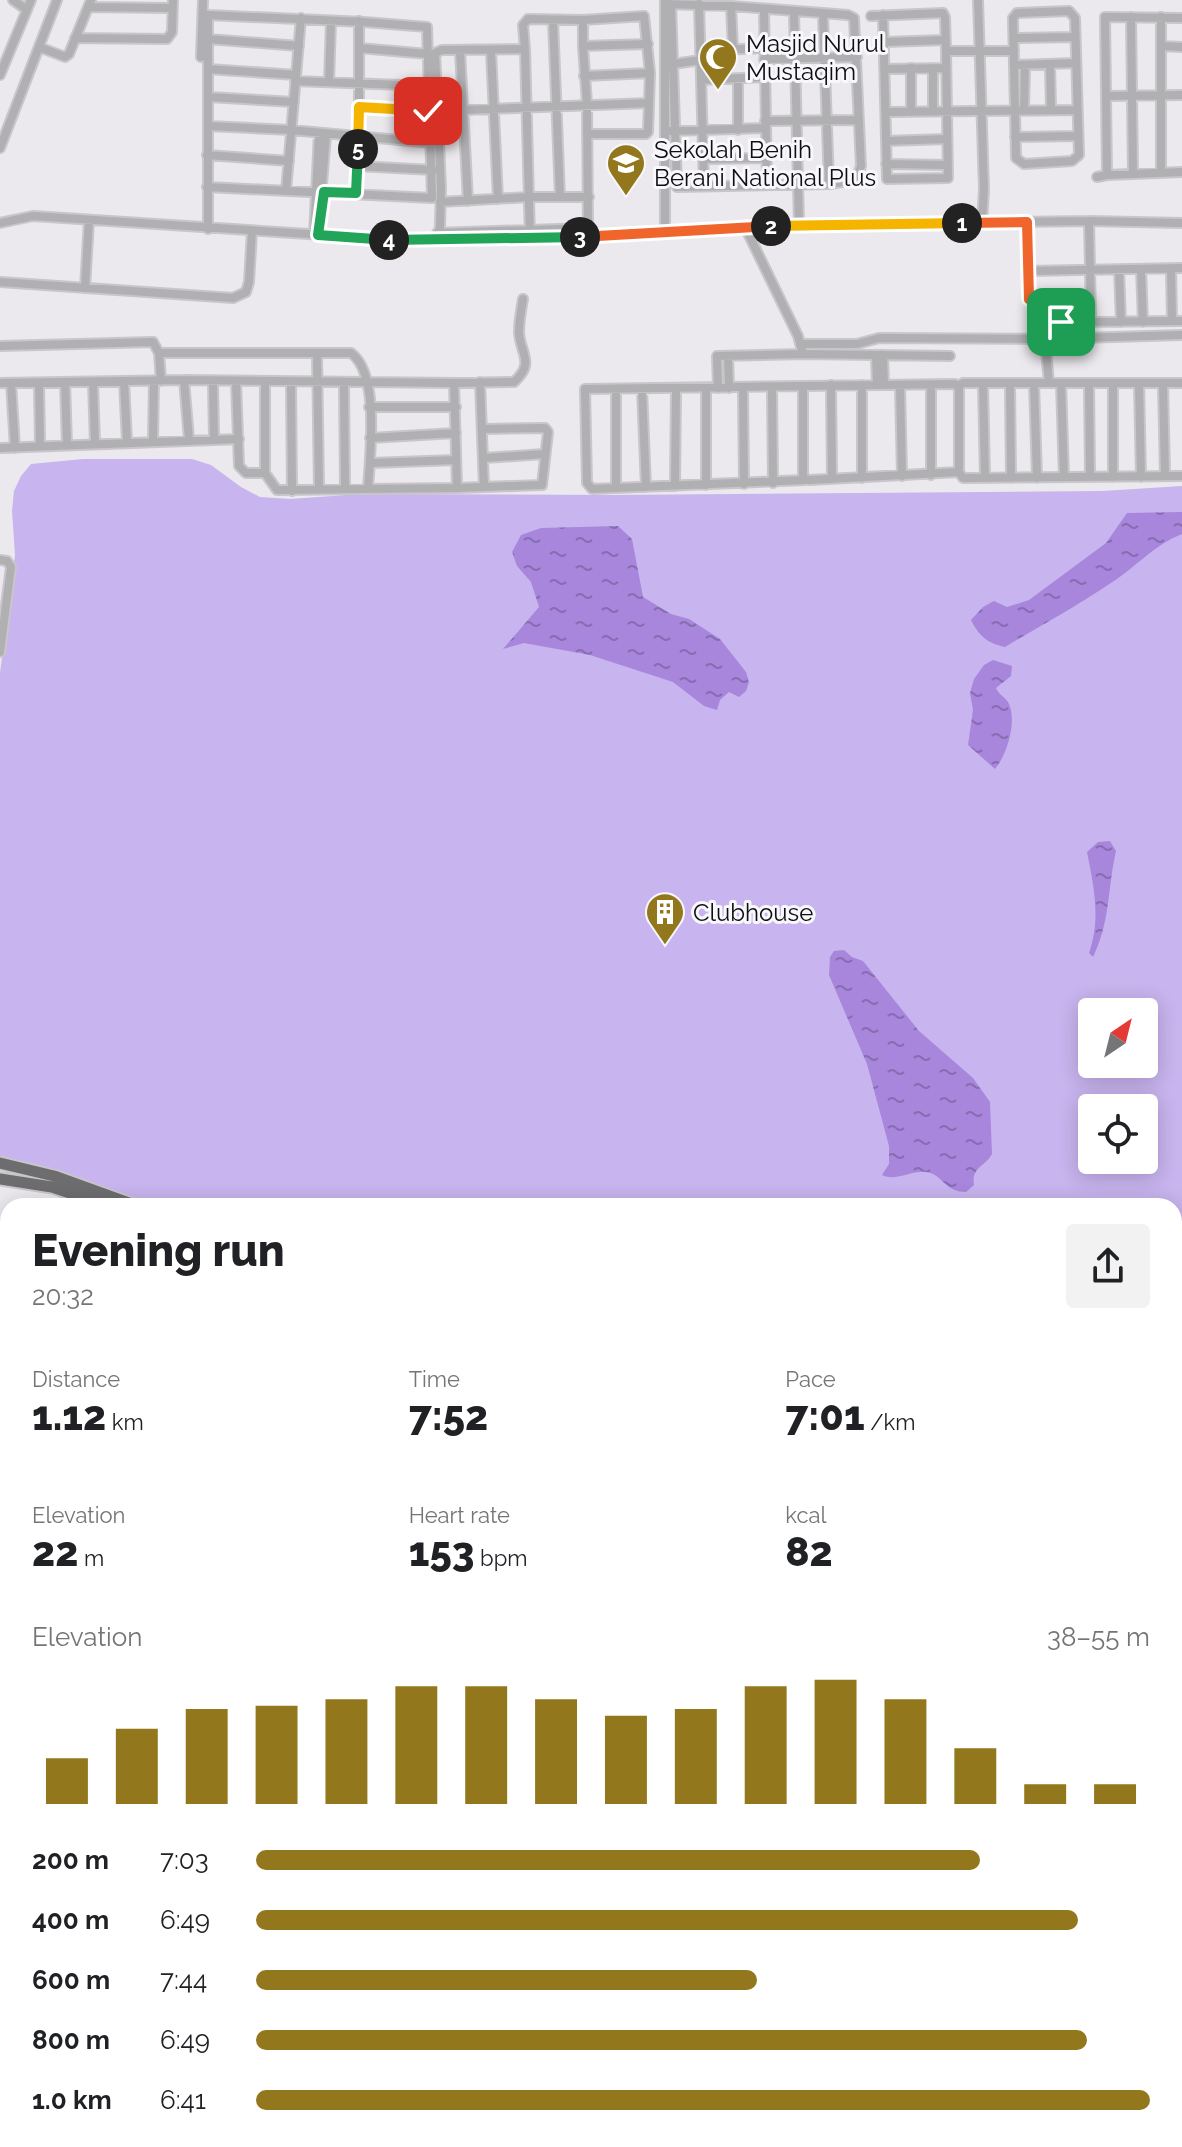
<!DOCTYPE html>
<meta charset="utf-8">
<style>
body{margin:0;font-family:Raleway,sans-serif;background:#f2f2f2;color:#202124;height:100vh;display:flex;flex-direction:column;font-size:30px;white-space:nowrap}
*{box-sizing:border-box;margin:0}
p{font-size:26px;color:#757577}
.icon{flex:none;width:44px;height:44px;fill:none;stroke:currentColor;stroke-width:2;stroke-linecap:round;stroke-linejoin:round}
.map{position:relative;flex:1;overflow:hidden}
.side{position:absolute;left:0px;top:1198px;width:1182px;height:950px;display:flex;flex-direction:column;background:#fff;border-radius:24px 24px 0 0;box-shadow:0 4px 20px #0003}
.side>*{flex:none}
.needle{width:52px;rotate:35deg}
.buttons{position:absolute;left:1078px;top:998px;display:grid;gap:16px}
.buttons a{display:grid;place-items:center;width:80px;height:80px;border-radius:8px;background:#fff;box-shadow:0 4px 20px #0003;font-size:40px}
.pin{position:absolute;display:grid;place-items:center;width:68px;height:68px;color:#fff;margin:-34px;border-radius:16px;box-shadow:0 4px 12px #0006}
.km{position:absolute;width:40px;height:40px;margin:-20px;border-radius:50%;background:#222;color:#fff;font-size:22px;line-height:40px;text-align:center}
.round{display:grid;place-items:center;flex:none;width:84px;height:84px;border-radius:8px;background:#f2f2f2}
.headline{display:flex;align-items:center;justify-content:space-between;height:136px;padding:0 32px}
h1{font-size:44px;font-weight:800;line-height:60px}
.metrics{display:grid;grid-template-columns:repeat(3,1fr);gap:12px;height:136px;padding:8px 32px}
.metrics div{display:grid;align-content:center}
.metrics b{font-size:40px;font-weight:800}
.metrics small{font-size:22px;font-weight:400}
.metrics p{font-size:22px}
.chart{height:224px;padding:16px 32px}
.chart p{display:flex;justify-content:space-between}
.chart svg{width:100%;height:144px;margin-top:8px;stroke:#92771d;stroke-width:6}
ul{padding:0 32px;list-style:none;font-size:26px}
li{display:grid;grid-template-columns:128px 96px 1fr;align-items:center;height:60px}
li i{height:20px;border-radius:10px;background:#92771d}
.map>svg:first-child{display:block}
.green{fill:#c8b4ee;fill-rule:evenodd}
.water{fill:url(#water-ripples)}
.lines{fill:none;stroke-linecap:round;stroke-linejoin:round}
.minor-casing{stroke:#c8c6ca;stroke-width:12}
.highway-casing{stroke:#c8c6ca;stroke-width:15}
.minor{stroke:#b0afb1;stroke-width:8}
.highway{stroke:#6d6c6f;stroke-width:11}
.split-1-casing{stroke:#fff;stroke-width:16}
.split-2-casing{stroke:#fff;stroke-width:16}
.split-3-casing{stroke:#fff;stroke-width:16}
.split-4-casing{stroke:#fff;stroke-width:16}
.split-5-casing{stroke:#fff;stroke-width:16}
.split-6-casing{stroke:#fff;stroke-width:16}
.split-1{stroke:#f0652b;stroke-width:10}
.split-2{stroke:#f5b400;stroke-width:10}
.split-3{stroke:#f0652b;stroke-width:10}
.split-4{stroke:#22a559;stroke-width:10}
.split-5{stroke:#22a559;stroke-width:10}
.split-6{stroke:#f5b400;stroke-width:10}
.labels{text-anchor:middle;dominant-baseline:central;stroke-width:6;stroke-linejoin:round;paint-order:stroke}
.poi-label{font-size:24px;fill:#0f0f10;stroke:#f8f7fb;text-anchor:start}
</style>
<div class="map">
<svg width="1182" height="2147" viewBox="0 0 1182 2147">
<defs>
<pattern id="water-ripples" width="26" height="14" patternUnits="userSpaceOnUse" patternTransform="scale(2)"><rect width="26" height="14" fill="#a786dc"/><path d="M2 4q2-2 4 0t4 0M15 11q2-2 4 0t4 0" fill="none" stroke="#866cb1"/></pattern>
</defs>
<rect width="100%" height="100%" fill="#ebe9ed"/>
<!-- green -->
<path class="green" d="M83,459h109l19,6 30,22 19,10 30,2 70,-5 254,1 489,-4 79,-5v867h-8v-147h-1046l-128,-46v-487l15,-118 -3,-44 2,-20 7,-15 10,-12zM1092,1012h52v52h-52zM1092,1108h52v52h-52z
M991,2140h114l-6,7h-113z"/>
<!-- water -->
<path class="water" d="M1182,512v22c-28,11 -46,33 -71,49 -34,23 -71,43 -106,64 -18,-4 -26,-11 -34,-27l12,-13 11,-6 13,6 22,-7 77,-57 21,-30z
M618,526l14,13 11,58 28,17 18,5 31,20 26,33 3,10 -3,9 -7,6 -10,-5 -9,8 -3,10 -13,-4 -31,-24 -83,-27 -66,-12 -21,6 36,-42 -8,-25 -14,-16 -5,-14 9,-17 20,-7z
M993,660l19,6 -1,10 -15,12c3,7 8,8 12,14 10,18 -1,53 -13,67l-27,-24 5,-35 -3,-17 4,-14 10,-14z
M1110,841l6,10c-9,39 -5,68 -23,106l-4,-4c12,-34 5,-66 -2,-101l11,-10z
M844,950l8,7 11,4 56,70 54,47 17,24 2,52c-7,13 -21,13 -18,31l-8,7c-22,0 -23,-18 -40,-20 -15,-2 -30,10 -44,3l7,-11v-18l-22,-82 -38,-89 1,-18 4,-6z"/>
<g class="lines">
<!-- minor casing -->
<g class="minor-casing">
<path id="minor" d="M13,0l14,10
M978,0l6,189 -2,34
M665,2v231
M665,4l66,2 117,9 6,3 7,148 -5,14 -27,4 -152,3 -6,-183
M699,4l5,182
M731,6l2,43
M88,7l84,1
M764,10l3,174
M1069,11l6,7 4,137 -7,6 -48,3 -8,-6 -3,-140 4,-5z
M794,12l5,213
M823,14l6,170
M883,15l4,164 61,-1 -2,-127
M871,16l72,-3 2,4 1,34h68
M1131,17l2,157
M1161,17v156
M553,20l7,177
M75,38l92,1 5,-7 1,-32
M1014,38l61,-1
M208,39l91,7
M884,42l61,-2
M583,46v-21
M1161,46l21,1
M39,47l26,10 4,-3 22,-54
M359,48l69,6
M525,49l5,190
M460,51l8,150
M491,51l7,148
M700,51l64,-3
M201,57l2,-57
M764,59l93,-2
M673,64l28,-4
M1050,64l1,46
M1015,65l61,-2
M208,69l88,6
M885,69l61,-1
M0,75l31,-75
M584,76l66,-3
M701,80l64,-3
M295,81l133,5
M329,82l2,-61
M1106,96l76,-1
M209,97l85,5
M359,107l69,4
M1024,110l1,-45
M436,111l213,-8
M933,111v-43
M887,112l190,-2
M911,112v-44
M765,121l92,-1
M208,126l83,4 141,13
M738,130v-51
M670,131l95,-3
M1015,137l63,-1
M886,141l60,-2
M0,148l57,-148
M207,155l82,6
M703,159l63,-1
M886,164l61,1
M357,166l76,4
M1107,175l75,-3
M1097,177l10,-2 -2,-158 77,1
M207,187l225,11 -5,-171 -63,-5 -156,-7v214
M286,191l15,-173
M356,193l3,-86v-86
M440,202l88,-5h61
M1027,222l1,76 3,3 26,2 4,19 121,-1
M0,223l33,-7 384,25 207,-5 175,-11 290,-4 93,2
M745,227l53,109 5,18 147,2
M588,228l-1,-125 -4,-57 65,-2
M318,233l8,-98
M437,233l151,-5 1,5
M314,235l5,-102
M436,241l4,-14 1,-39 -6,-135 7,-3 83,-1 -2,-24 5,-6 55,1 61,-4 6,57 -2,59 -2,2h-59
M1171,268l1,53
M1141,269l2,53
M1119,270l2,52
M1028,271l154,-3
M0,282l233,16 13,-6 3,-10 3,-51
M85,288l4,-68
M1088,322l3,-5 -2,-96
M1182,335l-137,4 4,44h133
M800,344h57l22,-6 166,1
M0,346l153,-4 6,11h192c29,21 19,102 17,135
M159,353l2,28
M317,353l2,137
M876,355l1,30
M883,355l1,30
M728,356l1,32
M184,380l5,59
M124,381l3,61
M65,382l2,63
M93,382l2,62
M213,382l1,56
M265,382v91
M291,382l1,109
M480,382l4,105 58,-2 6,-53 -3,-4 -62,1
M0,383l184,-3 270,3 3,105 -180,2 -12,-17h-19l-7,-7 -3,-84
M11,383l4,65
M39,383l1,62
M344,383l1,105
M454,383l60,-1c21,-19 7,-27 5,-49 0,-11 2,-23 4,-34
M983,383l2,95
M1010,383l1,95
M1034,383l3,95
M1061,383l3,94
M1089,383l1,94
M1113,383v94
M1139,383l2,94
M1163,383l2,93
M955,384l4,4v84l-150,8 -6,-2v-92z
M831,385l1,94
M862,385v93
M900,385l2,91
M931,385v90
M803,386l-218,3 2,94 5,6 213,-9
M959,386l4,-3h86
M718,388l-1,-32 86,-2
M743,388l1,96
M772,388l1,95
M642,389l4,98
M369,407h87
M370,438l86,-5
M153,441l1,-60
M0,448l239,-9
M484,458l60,-4
M370,463l86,-3
M959,472l4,6 219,-2
M706,485v-97
M675,486l1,-97
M457,488l27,-1
M616,488v-99
M0,560l7,1 4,6 -11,85
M0,1469l8,-8
M1174,1501l8,1
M0,1503h5l3,6
M1174,1518l8,-3
M0,1529l8,-4
M0,1558l8,4
M1174,1558l8,-3
M1174,1597l8,-3
M1174,1632l8,-3
M1174,1662l8,20
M1174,1780l8,-1
M0,1851l8,-8
M0,2013l8,-7
M0,2123l8,7
M19,2140l8,7
M217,2140l8,7
M261,2140l9,7
M537,2140l7,7
M623,2140l3,7
M780,2140l5,7
M833,2140l9,7
M879,2140l17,7
M1133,2140l15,7
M397,2146l12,1
M275,2147l6,-7
M319,2147l5,-7
M357,2147l5,-7
M509,2147l6,-7
M591,2147l10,-7
M641,2147l6,-7
M682,2147l5,-7
M718,2147l6,-7
M762,2147l5,-7
M858,2147l5,-7
M921,2147l6,-7
M963,2147l6,-7"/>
</g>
<!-- highway casing -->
<g class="highway-casing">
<path id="highway" d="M0,1163l54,13 83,30
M0,1179l52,8 57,19
M1174,1352l8,-1
M1174,1359l8,1
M0,2032l8,6
M0,2055l8,7
M101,2140l8,7
M130,2140l9,7"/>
</g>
<!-- minor -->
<use href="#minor" class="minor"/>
<!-- highway -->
<use href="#highway" class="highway"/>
</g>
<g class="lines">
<!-- split-1 casing -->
<g class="split-1-casing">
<path id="split-1" d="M962,223l65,-1 2,77 28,4 4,19"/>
</g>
<!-- split-2 casing -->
<g class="split-2-casing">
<path id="split-2" d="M771,226l191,-3"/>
</g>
<!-- split-3 casing -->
<g class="split-3-casing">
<path id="split-3" d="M580,237l191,-11"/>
</g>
<!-- split-4 casing -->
<g class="split-4-casing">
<path id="split-4" d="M389,240l191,-3"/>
</g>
<!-- split-5 casing -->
<g class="split-5-casing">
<path id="split-5" d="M358,149l-2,44 -32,-1 -6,43 71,5"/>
</g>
<!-- split-6 casing -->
<g class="split-6-casing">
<path id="split-6" d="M358,149l1,-42 69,4"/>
</g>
<!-- split-1 -->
<use href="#split-1" class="split-1"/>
<!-- split-2 -->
<use href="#split-2" class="split-2"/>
<!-- split-3 -->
<use href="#split-3" class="split-3"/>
<!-- split-4 -->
<use href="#split-4" class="split-4"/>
<!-- split-5 -->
<use href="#split-5" class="split-5"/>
<!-- split-6 -->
<use href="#split-6" class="split-6"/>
</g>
<!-- icons -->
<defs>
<g id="mosque-pin" transform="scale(2)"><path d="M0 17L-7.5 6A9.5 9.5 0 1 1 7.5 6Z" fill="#92771d" stroke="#f8f7fb"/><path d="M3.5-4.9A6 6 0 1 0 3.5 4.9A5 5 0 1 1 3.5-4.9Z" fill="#fff"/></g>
<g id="school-pin" transform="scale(2)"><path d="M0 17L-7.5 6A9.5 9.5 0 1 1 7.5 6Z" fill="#92771d" stroke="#f8f7fb"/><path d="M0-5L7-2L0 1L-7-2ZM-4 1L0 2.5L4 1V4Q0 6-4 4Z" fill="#fff"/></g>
<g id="building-pin" transform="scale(2)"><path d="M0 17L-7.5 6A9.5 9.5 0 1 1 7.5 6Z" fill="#92771d" stroke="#f8f7fb"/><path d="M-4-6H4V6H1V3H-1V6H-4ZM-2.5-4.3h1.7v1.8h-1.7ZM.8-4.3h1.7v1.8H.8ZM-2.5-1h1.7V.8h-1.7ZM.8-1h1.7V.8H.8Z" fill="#fff"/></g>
</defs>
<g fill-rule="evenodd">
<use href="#mosque-pin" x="718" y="57"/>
<use href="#school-pin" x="626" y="163"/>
<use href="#building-pin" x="665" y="912"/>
</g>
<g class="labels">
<!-- poi labels -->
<g class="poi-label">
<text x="746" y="43">Masjid Nurul<tspan x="746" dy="28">Mustaqim</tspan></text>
<text x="654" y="149">Sekolah Benih<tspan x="654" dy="28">Berani National Plus</tspan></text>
<text x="693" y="912">Clubhouse</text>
</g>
</g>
</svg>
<div class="buttons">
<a><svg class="needle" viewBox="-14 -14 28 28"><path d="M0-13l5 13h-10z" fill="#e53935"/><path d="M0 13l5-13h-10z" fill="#757577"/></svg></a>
<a><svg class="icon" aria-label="locate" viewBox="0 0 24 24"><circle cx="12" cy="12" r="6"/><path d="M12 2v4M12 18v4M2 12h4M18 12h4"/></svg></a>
</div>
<div class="pin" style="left:1061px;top:322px;background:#1e9e55"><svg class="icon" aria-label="arrive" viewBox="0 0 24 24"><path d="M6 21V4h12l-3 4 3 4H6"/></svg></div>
<div class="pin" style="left:428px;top:111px;background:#d93025"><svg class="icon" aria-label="check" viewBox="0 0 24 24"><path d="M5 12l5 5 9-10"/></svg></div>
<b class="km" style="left:962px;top:223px">1</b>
<b class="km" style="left:771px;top:226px">2</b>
<b class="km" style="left:580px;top:237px">3</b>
<b class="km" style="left:389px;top:240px">4</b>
<b class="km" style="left:358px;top:149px">5</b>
<section class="side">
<div class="headline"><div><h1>Evening run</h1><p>20:32</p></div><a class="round"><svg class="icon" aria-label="share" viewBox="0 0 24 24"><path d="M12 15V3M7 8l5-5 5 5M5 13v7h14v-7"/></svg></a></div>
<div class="metrics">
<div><p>Distance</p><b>1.12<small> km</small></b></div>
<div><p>Time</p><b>7:52</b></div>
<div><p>Pace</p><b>7:01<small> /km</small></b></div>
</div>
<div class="metrics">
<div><p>Elevation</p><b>22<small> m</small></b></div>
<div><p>Heart rate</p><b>153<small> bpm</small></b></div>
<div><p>kcal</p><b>82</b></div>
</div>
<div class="chart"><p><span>Elevation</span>38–55 m</p>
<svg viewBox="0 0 160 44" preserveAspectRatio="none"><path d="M5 44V30M15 44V21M25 44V15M35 44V14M45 44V12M55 44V8M65 44V8M75 44V12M85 44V17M95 44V15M105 44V8M115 44V6M125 44V12M135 44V27M145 44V38M155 44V38"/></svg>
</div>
<ul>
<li><b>200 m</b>7:03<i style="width:81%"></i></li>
<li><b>400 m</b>6:49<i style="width:92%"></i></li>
<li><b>600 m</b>7:44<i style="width:56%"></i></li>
<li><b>800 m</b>6:49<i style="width:93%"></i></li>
<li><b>1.0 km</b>6:41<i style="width:100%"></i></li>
</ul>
</section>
</div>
